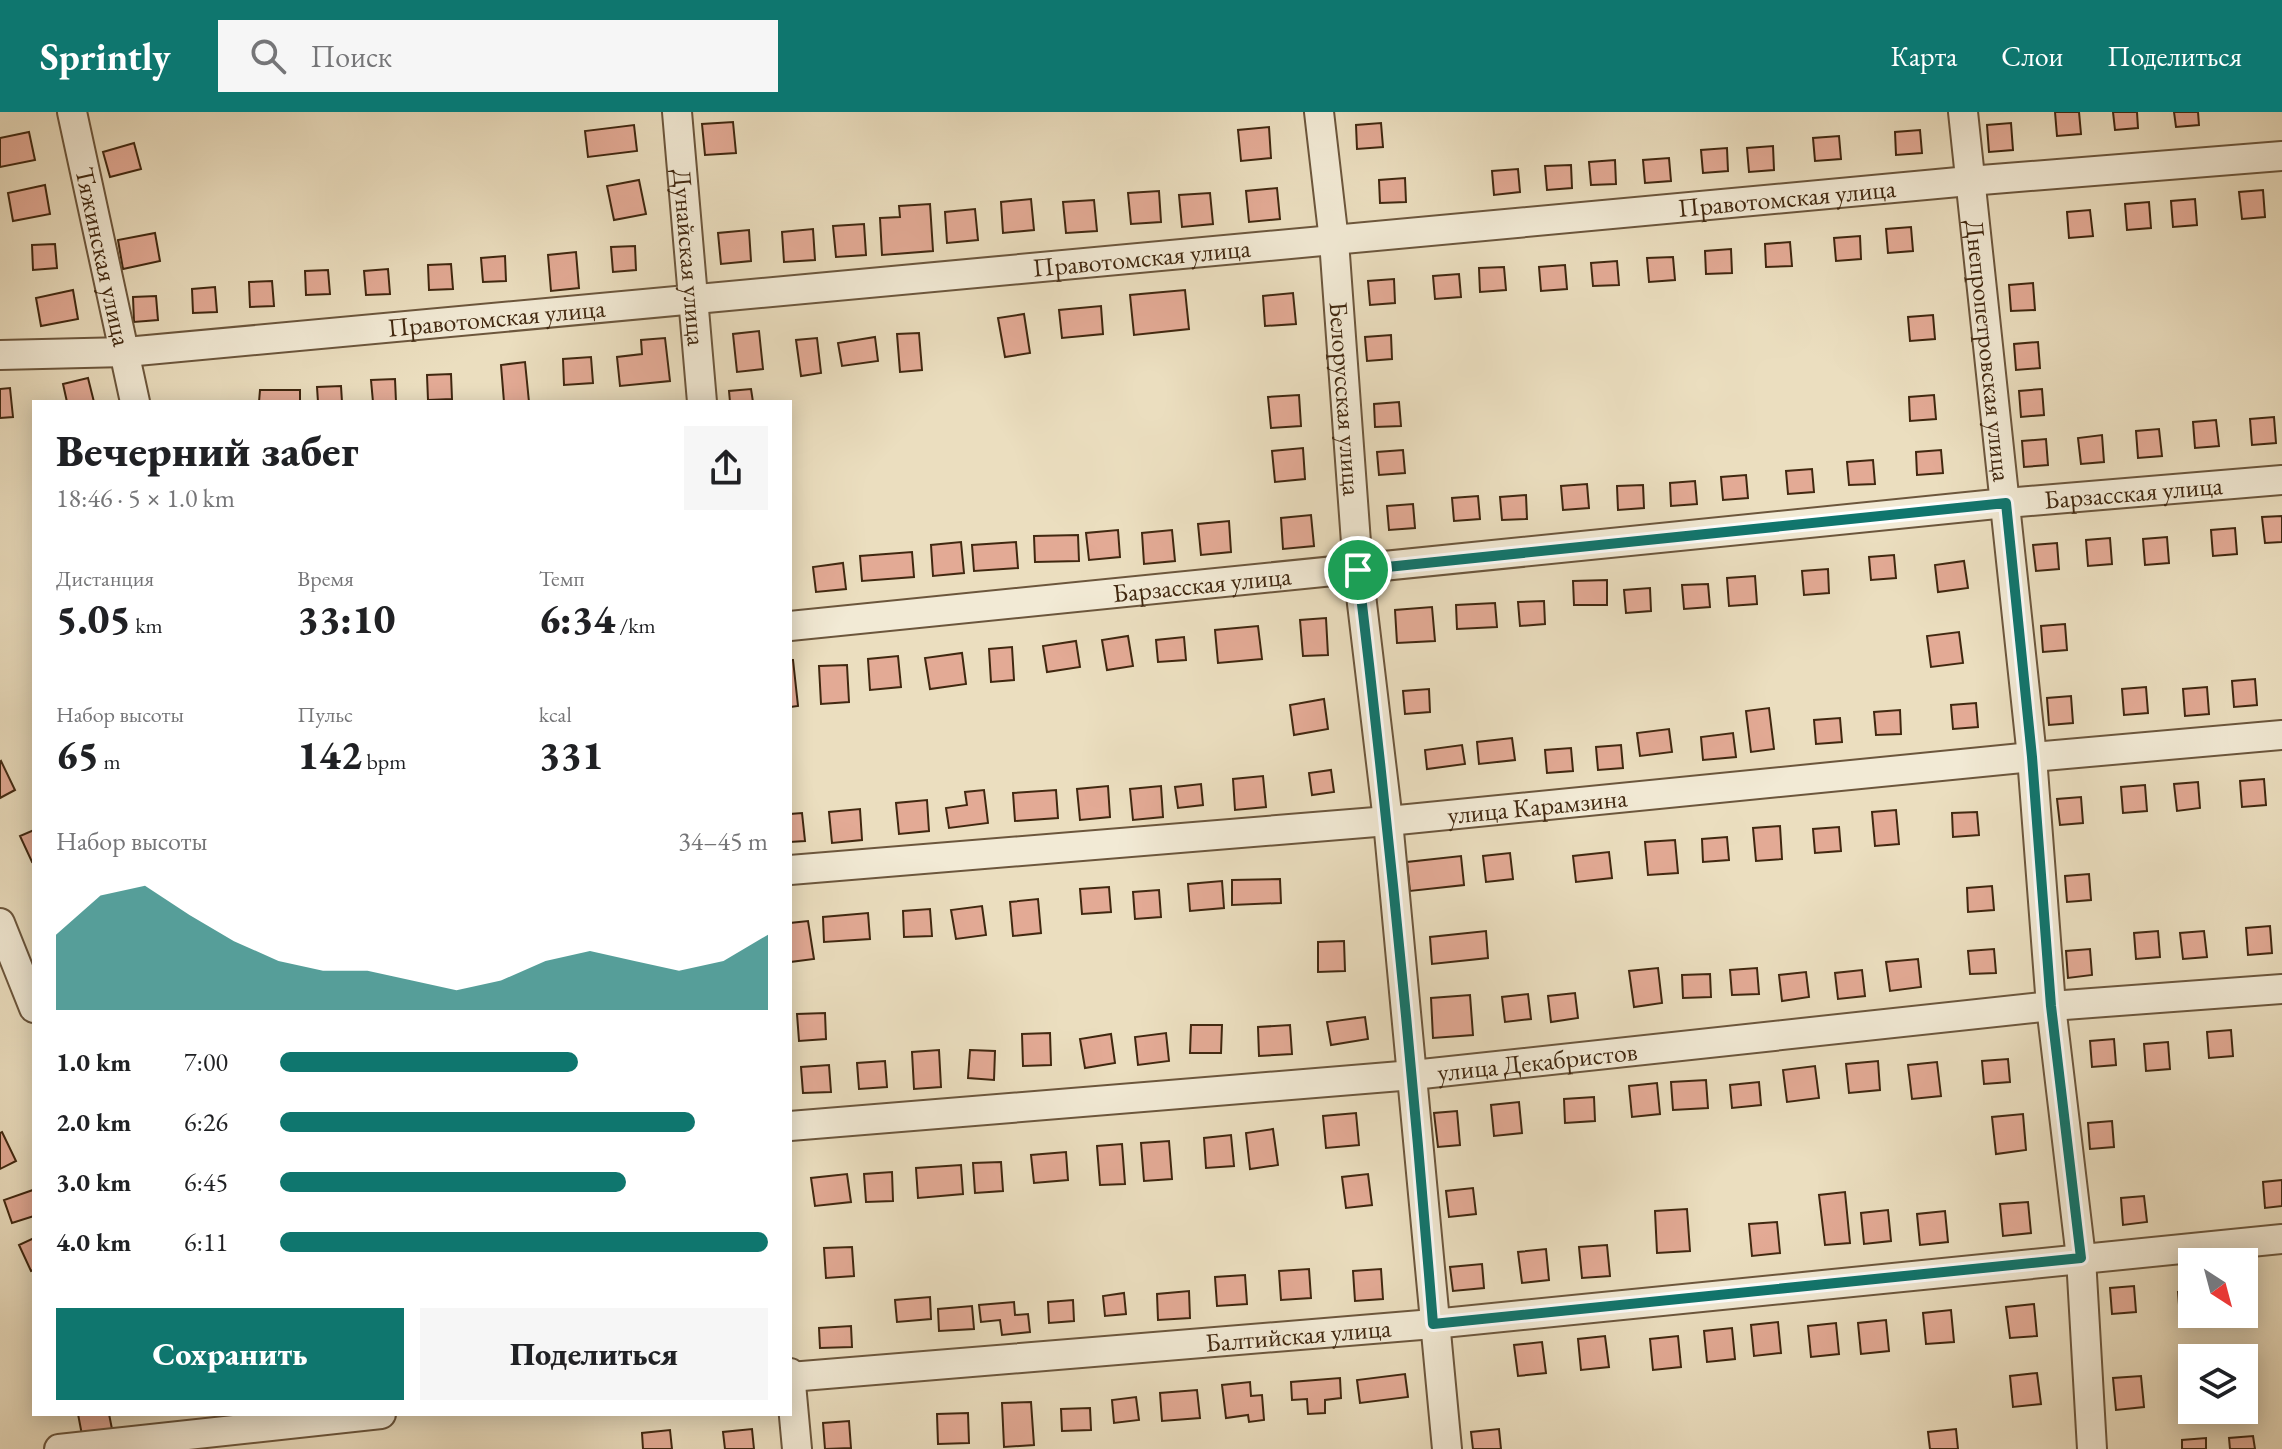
<!DOCTYPE html>
<html lang="ru">
<meta charset="utf-8">
<style>
body{margin:0;font-family:"EB Garamond",serif;background:#f6f6f6;color:#202124;height:100vh;display:flex;flex-direction:column;font-size:30px;white-space:nowrap}
*{box-sizing:border-box;margin:0}
p{font-size:26px;color:#757577}
.icon{flex:none;width:44px;height:44px;fill:none;stroke:currentColor;stroke-width:2;stroke-linecap:round;stroke-linejoin:round}
.map{position:relative;flex:1;overflow:hidden}
.side{position:absolute;left:32px;top:288px;width:760px;height:1016px;display:flex;flex-direction:column;background:#fff;border-radius:0px;box-shadow:0 4px 20px #0003}
.side>*{flex:none}
.needle{width:52px;rotate:144deg}
.controls{position:absolute;left:2178px;top:1136px;display:grid;gap:16px}
.controls a{display:grid;place-items:center;width:80px;height:80px;border-radius:0px;background:#fff;box-shadow:0 4px 20px #0003;font-size:40px}
.pin{position:absolute;display:grid;place-items:center;width:68px;height:68px;color:#fff;margin:-34px;border:4px solid #fff;border-radius:50%;box-shadow:0 2px 8px #0007}
.round{display:grid;place-items:center;flex:none;width:84px;height:84px;border-radius:0px;background:#f6f6f6}
.headline{display:flex;align-items:center;justify-content:space-between;height:136px;padding:0 24px}
h1{font-size:44px;font-weight:800;line-height:60px}
.stats{display:grid;grid-template-columns:repeat(3,1fr);gap:12px;height:136px;padding:8px 24px}
.stats div{display:grid;align-content:center}
.stats b{font-size:40px;font-weight:800}
.stats small{font-size:22px;font-weight:400}
.stats p{font-size:22px}
.chart{height:224px;padding:16px 24px}
.chart p{display:flex;justify-content:space-between}
.chart svg{width:100%;height:144px;margin-top:8px;fill:#0f766e;opacity:.7}
.primary-button{display:flex;gap:16px;margin-top:auto;padding:16px 24px}
.primary-button a{flex:1;height:92px;border-radius:0px;background:#0f766e;color:#fff;font-size:32px;font-weight:800;line-height:92px;text-align:center}
.primary-button a+a{background:#f6f6f6;color:#202124}
ul{padding:0 24px;list-style:none;font-size:26px}
li{display:grid;grid-template-columns:128px 96px 1fr;align-items:center;height:60px}
li i{height:20px;border-radius:10px;background:#0f766e}
header{display:flex;align-items:center;gap:48px;box-sizing:border-box;height:112px;padding:0 40px;background:#0f766e;color:#fff}
header strong{font-size:38px}
nav{display:flex;gap:44px;margin-inline-start:auto;font-size:28px}
.search{width:560px;height:72px;background:#f6f6f6;display:flex;align-items:center;gap:20px;box-sizing:border-box;padding:0 28px;border-radius:0px;color:#757577;font-size:30px}
.map>svg:first-child{display:block}
.building{fill:#e3aa95;stroke:#412810;stroke-width:2}
.lines{fill:none;stroke-linecap:round;stroke-linejoin:round}
.minor-casing{stroke:#6c563c;stroke-width:32}
.minor{stroke:#f2ead5;stroke-width:28}
.route-casing{stroke:#fff;stroke-width:16}
.route{stroke:#0f766e;stroke-width:10}
.labels{text-anchor:middle;dominant-baseline:central;stroke-width:8;stroke-linejoin:round;paint-order:stroke}
.street-label{font-size:26px;fill:#412810;stroke:#f2ead5}
</style>
<header>
<strong>Sprintly</strong>
<div class="search"><svg class="icon" aria-label="search" viewBox="0 0 24 24"><circle cx="10" cy="10" r="6"/><path d="M15 15l6 6"/></svg>Поиск</div>
<nav><a>Карта</a><a>Слои</a><a>Поделиться</a></nav>
</header>
<div class="map">
<svg width="2282" height="1337" viewBox="0 0 2282 1337">
<rect width="100%" height="100%" fill="#ebdebf"/>
<filter id="stains"><feTurbulence type="fractalNoise" baseFrequency=".0025" numOctaves="4"/><feColorMatrix values="0 0 0 0 .2 0 0 0 0 .09 0 0 0 0 .02 0 0 0 .5 -.17"/></filter>
<radialGradient id="worn" r=".72"><stop offset=".6" stop-color="#630" stop-opacity="0"/><stop offset="1" stop-color="#630" stop-opacity=".3"/></radialGradient>
<!-- building -->
<path class="building" d="M2055,0h24l2,22 -24,2z
M2113,0h24l1,16 -23,2z
M2174,0h24l1,13 -23,2z
M733,10l3,31 -31,2 -3,-31z
M1381,11l2,24 -26,2 -1,-24z
M2011,11l2,27 -24,2 -2,-27z
M634,13l3,26 -49,6 -3,-26z
M1269,15l2,31 -30,3 -3,-31z
M1920,18l2,23 -26,2 -1,-23z
M29,20l6,28 -35,7v-29z
M1839,24l2,23 -26,2 -2,-23z
M134,31l7,26 -31,8 -7,-25z
M1773,34l1,24 -25,2 -2,-24z
M1727,36l1,23 -25,2 -2,-23z
M1669,46l2,23 -26,2 -2,-23z
M1615,48l1,24 -25,1 -2,-23z
M1571,53l1,23 -25,2 -2,-24z
M1518,57l2,23 -26,3 -2,-24z
M1405,66l1,24 -26,1 -1,-23z
M639,68l7,34 -32,6 -7,-34z
M45,73l5,29 -37,7 -5,-28z
M1277,76l3,31 -31,3 -3,-31z
M2263,78l2,27 -23,2 -3,-27z
M1159,79l2,31 -30,2 -3,-31z
M1210,81l3,31 -31,3 -3,-32z
M1031,87l3,31 -31,3 -2,-31z
M2195,87l2,26 -24,2 -2,-26z
M1094,88l3,31 -31,2 -3,-31z
M2149,90l2,26 -24,2 -2,-26z
M930,92l3,47 -51,4 -2,-37 20,-1 -1,-11z
M975,97l3,31 -31,3 -2,-31z
M2090,98l3,26 -24,2 -2,-26z
M864,112l2,31 -30,2 -3,-31z
M1911,115l2,24 -25,2 -2,-24z
M813,117l2,31 -31,2 -2,-30z
M749,118l2,31 -30,3 -3,-31z
M155,121l5,28 -37,8 -5,-29z
M1860,124l1,23 -25,2 -2,-23z
M1790,130l2,24 -26,1 -1,-23z
M55,132l2,24 -24,2 -1,-25z
M635,134l1,24 -23,2 -2,-25z
M1731,137l1,24 -26,1 -1,-23z
M576,140l3,36 -28,3 -3,-36z
M505,144l1,25 -23,1 -2,-24z
M1673,145l2,23 -26,2 -2,-24z
M1617,149l2,24 -26,1 -2,-23z
M451,152l2,25 -24,1 -1,-25z
M1565,153l2,24 -26,2 -2,-24z
M1504,155l2,23 -26,2 -1,-24z
M388,157l2,25 -24,1 -2,-24z
M328,158l2,24 -24,1 -1,-24z
M1459,162l2,23 -26,2 -2,-23z
M1394,167l1,24 -25,2 -2,-24z
M272,169l2,25 -24,1 -1,-25z
M2033,171l2,27 -24,1 -2,-26z
M215,175l2,25 -24,1 -1,-24z
M73,178l5,29 -37,7 -5,-28z
M1185,178l4,39 -55,6 -4,-40z
M1293,181l3,31 -31,2 -2,-30z
M156,184l2,24 -24,2 -1,-25z
M1101,194l2,28 -41,4 -3,-28z
M1024,202l6,39 -25,4 -7,-39z
M1933,203l2,24 -25,2 -2,-24z
M759,219l4,38 -26,3 -4,-38z
M919,221l3,37 -22,2 -3,-38z
M1391,223l1,24 -25,2 -2,-24z
M875,225l3,24 -36,5 -4,-23z
M665,226l5,43 -50,5 -3,-29 25,-3 -1,-14z
M817,226l4,35 -20,3 -5,-36z
M2038,230l2,26 -24,2 -2,-26z
M591,245l2,26 -29,2 -1,-26z
M525,250l4,40h-25l-3,-37z
M451,262l1,25 -24,1 -1,-25z
M88,266l6,24h-27l-4,-18z
M395,267l1,23h-23l-2,-22z
M341,274l1,16h-24l-1,-15z
M10,276l3,29 -13,1v-29z
M751,277l2,13h-23l-1,-11z
M2042,277l2,26 -23,2 -2,-26z
M260,278h40v12h-41z
M1299,283l2,31 -30,2 -3,-31z
M1934,283l2,24 -26,2 -1,-24z
M1399,290l2,24 -26,1 -1,-23z
M2274,305l2,26 -24,2 -2,-26z
M2216,308l3,26 -24,2 -2,-26z
M2159,317l3,27 -24,2 -2,-27z
M2102,323l2,27 -23,2 -3,-26z
M2046,327l2,26 -24,2 -2,-26z
M1303,336l2,31 -30,3 -3,-31z
M1403,338l2,23 -26,2 -2,-23z
M1941,338l2,23 -26,2 -1,-23z
M1873,348l2,24 -26,1 -2,-23z
M1812,357l2,23 -26,2 -2,-23z
M1746,363l2,23 -25,2 -2,-23z
M1695,369l2,23 -26,2 -1,-23z
M1587,372l2,24 -26,2 -2,-24z
M1643,373l1,23 -26,2 -1,-24z
M1526,383l1,24 -25,1 -2,-23z
M1478,384l2,23 -26,2 -2,-23z
M1413,392l2,24 -26,2 -2,-24z
M1311,403l3,31 -31,3 -2,-31z
M2282,404v26l-17,1 -3,-26z
M1229,409l2,31 -30,3 -3,-31z
M2235,416l2,26 -24,2 -2,-26z
M1118,418l2,27 -31,3 -3,-27z
M1172,418l3,31 -31,3 -2,-31z
M1078,423l1,26 -44,1 -1,-26z
M2167,425l2,26 -24,2 -2,-26z
M2110,426l2,26 -24,2 -2,-26z
M961,430l3,31 -31,3 -2,-31z
M1016,430l2,26 -44,3 -2,-26z
M2057,431l2,26 -23,2 -3,-26z
M912,440l2,25 -52,4 -2,-25z
M1894,443l2,23 -25,2 -2,-23z
M1964,449l4,27 -30,4 -3,-27z
M843,451l3,26 -30,3 -3,-25z
M1828,457l1,24 -25,2 -2,-24z
M1755,464l2,28 -28,2 -2,-28z
M1607,468v25h-33l-1,-24z
M1708,472l2,23 -26,2 -2,-24z
M1650,476l1,23 -25,2 -2,-23z
M1544,489l1,23 -25,2 -2,-24z
M1495,491l2,24 -40,2 -1,-24z
M1432,495l3,34 -38,2 -2,-33z
M1326,506l2,37 -25,1 -3,-36z
M2065,512l2,26 -24,2 -2,-26z
M1258,514l4,33 -44,4 -3,-33z
M1959,520l4,31 -32,4 -4,-31z
M1128,524l5,30 -26,4 -5,-30z
M1184,525l2,23 -28,2 -2,-22z
M1076,529l4,26 -33,5 -4,-26z
M1012,535l2,33 -23,2 -2,-33z
M962,541l4,31 -36,5 -5,-31z
M898,544l3,31 -31,3 -2,-31z
M790,548h3l5,46 -8,1z
M847,553l2,37 -28,2 -2,-38z
M2255,567l2,26 -23,2 -2,-26z
M2146,575l2,26 -24,2 -2,-26z
M2207,575l2,27 -24,2 -2,-27z
M1429,577l1,23 -25,2 -2,-23z
M2071,584l2,27 -24,2 -2,-27z
M1324,587l4,30 -34,6 -4,-30z
M1976,591l2,24 -25,2 -2,-24z
M1769,596l5,41 -23,3 -5,-41z
M1900,598l1,24 -25,1 -2,-23z
M1840,606l2,24 -26,2 -2,-24z
M1669,617l3,23 -32,4 -3,-23z
M1733,621l3,24 -33,3 -2,-23z
M1512,626l3,22 -36,4 -2,-22z
M1462,633l3,19 -38,5 -2,-19z
M1621,633l2,23 -25,2 -2,-23z
M1571,636l2,23 -26,2 -2,-23z
M1,649l14,29 -15,8v-36z
M1331,658l3,22 -22,3 -3,-22z
M1263,664l3,31 -31,3 -2,-31z
M2264,667l2,26 -24,2 -2,-26z
M2198,670l2,26 -23,3 -3,-27z
M1201,672l2,21 -25,3 -3,-21z
M2145,673l2,26 -24,2 -2,-26z
M1108,674l2,31 -30,3 -3,-31z
M1161,674l2,31 -30,3 -3,-31z
M984,678l4,33 -39,5 -3,-20 21,-3 -2,-13z
M1056,678l2,28 -43,3 -2,-28z
M2081,685l2,26 -23,2 -3,-26z
M927,688l2,31 -30,3 -3,-31z
M860,697l2,31 -30,3 -3,-31z
M1896,698l3,34 -24,2 -3,-34z
M1977,700l2,23 -26,2 -1,-24z
M802,701l3,28 -15,1v-28z
M1780,714l2,33 -26,2 -3,-33z
M1839,715l2,24 -26,2 -2,-24z
M34,718v31l-2,1 -12,-26z
M1727,725l2,23 -26,2 -1,-23z
M1675,728l3,33 -30,2 -3,-33z
M1609,740l3,26 -36,4 -3,-26z
M1510,741l3,26 -27,3 -3,-26z
M1461,744l3,29 -54,6 -3,-29z
M2089,762l2,26 -24,2 -2,-26z
M1280,767l1,24 -49,2v-25z
M1222,769l2,27 -34,3 -2,-27z
M1992,774l2,24 -26,2 -1,-24z
M1109,775l2,25 -29,2 -2,-25z
M1159,778l2,27 -26,2 -2,-27z
M1038,787l3,34 -28,3 -3,-34z
M982,794l4,29 -30,4 -5,-29z
M930,797l2,27 -28,1 -1,-26z
M868,801l2,26 -46,3 -1,-25z
M808,809l6,38 -24,3v-39z
M2270,814l2,27 -24,2 -2,-27z
M1486,819l2,27 -56,6 -2,-27z
M2158,819l2,26 -24,2 -2,-26z
M2204,819l3,26 -24,2 -3,-26z
M1344,829l1,30 -27,1v-30z
M1994,837l2,24 -26,1 -2,-23z
M2090,837l2,26 -24,3 -2,-27z
M1918,847l3,28 -31,4 -4,-29z
M1658,856l4,35 -28,4 -5,-36z
M1757,856l2,26 -27,1 -2,-25z
M1862,858l3,26 -27,3 -3,-26z
M1806,860l3,25 -27,4 -3,-26z
M1710,862l1,23 -28,1 -1,-23z
M1575,881l3,25 -27,4 -3,-26z
M1528,882l3,25 -26,3 -3,-25z
M1470,883l3,40 -40,3 -2,-40z
M825,901l1,26 -27,2 -2,-27z
M1365,905l3,22 -37,6 -4,-23z
M1191,913h31l-1,28h-31z
M1290,913l2,29 -33,2 -1,-29z
M2231,918l2,26 -24,2 -2,-26z
M1050,921l1,32 -28,1 -1,-32z
M1166,921l3,28 -31,4 -3,-28z
M1111,922l4,29 -30,5 -5,-29z
M2114,927l2,26 -24,2 -2,-26z
M2168,930l2,27 -24,2 -2,-27z
M939,938l2,37 -27,2 -2,-37z
M970,938l25,1 -1,29 -26,-2z
M2008,947l2,23 -26,2 -2,-23z
M885,949l2,26 -28,2 -2,-26z
M1878,949l2,29 -31,3 -3,-29z
M1937,950l4,34 -29,3 -4,-34z
M829,953l2,27 -28,1 -2,-26z
M1815,954l4,32 -32,4 -4,-32z
M1706,968l2,28 -35,2 -2,-28z
M1759,970l2,23 -29,3 -2,-23z
M1657,971l3,31 -28,3 -3,-31z
M1594,985l1,24 -30,2 -1,-24z
M1519,990l3,31 -28,3 -3,-31z
M1457,999l3,34 -22,2 -4,-34z
M1356,1001l3,32 -33,3 -3,-32z
M2023,1002l3,36 -30,4 -4,-37z
M2112,1009l2,26 -24,2 -2,-26z
M1273,1017l5,36 -28,4 -4,-36z
M2,1020l14,29 -16,8v-36z
M1231,1023l3,31 -28,2 -2,-30z
M1169,1029l3,38 -28,2 -3,-38z
M1122,1032l3,40 -25,1 -3,-39z
M1066,1040l2,28 -34,3 -3,-28z
M1001,1050l2,29 -28,2 -2,-30z
M961,1053l2,29 -45,4 -2,-30z
M892,1060l1,29 -27,1 -2,-28z
M847,1062l4,28 -36,4 -4,-28z
M1368,1062l4,31 -26,3 -4,-31z
M2282,1068v26l-17,2 -2,-26z
M1473,1076l3,26 -27,3 -3,-26z
M33,1078l1,26 -22,7 -8,-23z
M1845,1080l5,51 -25,2 -6,-50z
M2144,1084l3,26 -24,3 -2,-27z
M2028,1090l3,31 -28,3 -3,-32z
M1687,1097l3,42 -33,2 -2,-42z
M1888,1098l3,31 -27,3 -3,-31z
M1945,1099l3,31 -28,3 -3,-31z
M1777,1110l3,31 -28,3 -3,-32z
M34,1126v32l-3,1 -12,-26z
M1607,1133l3,31 -28,2 -3,-31z
M852,1135l2,29 -28,2 -2,-30z
M1546,1137l3,31 -27,3 -4,-31z
M1482,1152l2,24 -31,3 -3,-24z
M1309,1157l2,29 -30,2 -2,-29z
M1381,1157l2,30 -28,2 -2,-30z
M1245,1163l2,29 -30,2 -2,-29z
M2252,1171l2,26 -10,1v-26z
M2134,1174l2,26 -24,2 -2,-26z
M1189,1179l1,27 -32,2 -1,-26z
M2192,1179v23h12v2l-24,2 -2,-26z
M1124,1181l2,21 -21,2 -2,-20z
M930,1185l1,22 -34,3 -2,-22z
M1073,1188l1,21 -25,2 -1,-21z
M1014,1190l1,13 13,-1 2,18 -28,3 -2,-15 -19,2 -2,-17z
M2034,1192l3,32 -27,2 -4,-31z
M972,1194l2,23 -35,2 -1,-22z
M1951,1198l3,32 -28,2 -3,-31z
M1886,1208l3,31 -28,3 -3,-31z
M1778,1210l3,31 -27,3 -3,-31z
M1836,1211l3,31 -28,3 -3,-31z
M851,1214l1,21 -32,1 -1,-20z
M1732,1216l3,31 -28,3 -3,-31z
M1605,1224l4,31 -28,3 -3,-31z
M1678,1224l3,31 -28,3 -3,-31z
M1542,1230l4,31 -28,3 -4,-31z
M2037,1261l4,31 -28,3 -3,-31z
M1405,1262l3,23 -48,6 -3,-23z
M2141,1264l3,31 -28,3 -3,-32z
M1340,1266l1,20 -16,2v13l-17,1 -1,-15 -15,1 -1,-18z
M1250,1270l1,14 11,-1 2,25 -15,2 -1,-7 -22,3 -4,-33z
M1197,1278l3,28 -38,3 -2,-28z
M1136,1285l3,23 -25,3 -2,-23z
M1031,1290l3,43 -30,2 -2,-44z
M1090,1296l1,22 -29,1 -1,-22z
M968,1301l1,30 -31,1 -1,-30z
M78,1302h31l3,15 -30,6z
M849,1309l2,27 -26,1 -2,-26z
M752,1317l2,20h-29l-2,-17z
M1499,1317l2,20h-28l-2,-17z
M1956,1317l2,20h-28l-2,-17z
M670,1318l2,19h-29l-1,-16z
M2253,1324l2,13h-25l-1,-11z
M2206,1326v11h-24v-9z"/>
<g class="lines">
<!-- minor casing -->
<g class="minor-casing">
<g id="minor">
<path id="s1" d="M72,0l63,290"/>
<path id="s2" d="M677,0l25,290"/>
<path id="s3" d="M1319,0l15,129 24,329 30,251 59,628"/>
<path id="s4" d="M1963,0l69,645 19,249 30,252 11,191"/>
<path id="s5" d="M0,243l126,-3 1843,-171 313,-25"/>
<path id="s6" d="M790,514l1216,-123 276,-23"/>
<path id="s7" d="M790,758l598,-49 644,-64 250,-22"/>
<path d="M0,811l34,85"/>
<path id="s8" d="M790,1014l623,-51 638,-69 231,-17"/>
<path d="M790,1261l7,76"/>
<path id="s9" d="M790,1265l643,-53 849,-85"/>
<path d="M59,1337l322,-35"/>
</g>
</g>
<!-- minor -->
<use href="#minor" class="minor"/>
</g>
<g class="lines">
<!-- route casing -->
<g class="route-casing">
<path id="route" d="M2006,391l26,254 19,249 30,252 -648,66c-20,-252 -45,-503 -75,-754z"/>
</g>
<!-- route -->
<use href="#route" class="route"/>
</g>
<g class="labels">
<!-- street labels -->
<g class="street-label">
<text stroke="none"><textPath href="#s5" startOffset="1794">Правотомская улица</textPath></text>
<text stroke="none"><textPath href="#s1" startOffset="148">Тяжинская улица</textPath></text>
<text stroke="none"><textPath href="#s2" startOffset="146">Дунайская улица</textPath></text>
<text stroke="none"><textPath href="#s5" startOffset="1146">Правотомская улица</textPath></text>
<text stroke="none"><textPath href="#s5" startOffset="498">Правотомская улица</textPath></text>
<text stroke="none"><textPath href="#s4" startOffset="240">Днепропетровская улица</textPath></text>
<text stroke="none"><textPath href="#s3" startOffset="288">Белорусская улица</textPath></text>
<text stroke="none"><textPath href="#s6" startOffset="1350">Барзасская улица</textPath></text>
<text stroke="none"><textPath href="#s6" startOffset="414">Барзасская улица</textPath></text>
<text stroke="none"><textPath href="#s7" startOffset="750">улица Карамзина</textPath></text>
<text stroke="none"><textPath href="#s8" startOffset="750">улица Декабристов</textPath></text>
<text stroke="none"><textPath href="#s9" startOffset="510">Балтийская улица</textPath></text>
</g>
</g>
<rect width="100%" height="100%" filter="url(#stains)"/>
<rect width="100%" height="100%" fill="url(#worn)"/>
</svg>
<div class="controls">
<a><svg class="needle" viewBox="-14 -14 28 28"><path d="M0-13l5 13h-10z" fill="#e53935"/><path d="M0 13l5-13h-10z" fill="#757577"/></svg></a>
<a><svg class="icon" aria-label="layers" viewBox="0 0 24 24"><path d="M12 4l9 5-9 5-9-5zM3 14l9 5 9-5"/></svg></a>
</div>
<div class="pin" style="left:1358px;top:458px;background:#1e9e55"><svg class="icon" aria-label="arrive" viewBox="0 0 24 24"><path d="M6 21V4h12l-3 4 3 4H6"/></svg></div>
<section class="side">
<div class="headline"><div><h1>Вечерний забег</h1><p>18:46 · 5 × 1.0 km</p></div><a class="round"><svg class="icon" aria-label="share" viewBox="0 0 24 24"><path d="M12 15V3M7 8l5-5 5 5M5 13v7h14v-7"/></svg></a></div>
<div class="stats">
<div><p>Дистанция</p><b>5.05<small> km</small></b></div>
<div><p>Время</p><b>33:10</b></div>
<div><p>Темп</p><b>6:34<small> /km</small></b></div>
</div>
<div class="stats">
<div><p>Набор высоты</p><b>65<small> m</small></b></div>
<div><p>Пульс</p><b>142<small> bpm</small></b></div>
<div><p>kcal</p><b>331</b></div>
</div>
<div class="chart"><p><span>Набор высоты</span>34–45 m</p>
<svg viewBox="0 0 160 44" preserveAspectRatio="none"><path d="M0 44V21L10 9L20 6L30 15L40 23L50 29L60 32L70 32L80 35L90 38L100 35L110 29L120 26L130 29L140 32L150 29L160 21V44z"/></svg>
</div>
<ul>
<li><b>1.0 km</b>7:00<i style="width:61%"></i></li>
<li><b>2.0 km</b>6:26<i style="width:85%"></i></li>
<li><b>3.0 km</b>6:45<i style="width:71%"></i></li>
<li><b>4.0 km</b>6:11<i style="width:100%"></i></li>
</ul>
<div class="primary-button"><a>Сохранить</a><a>Поделиться</a></div>
</section>
</div>
